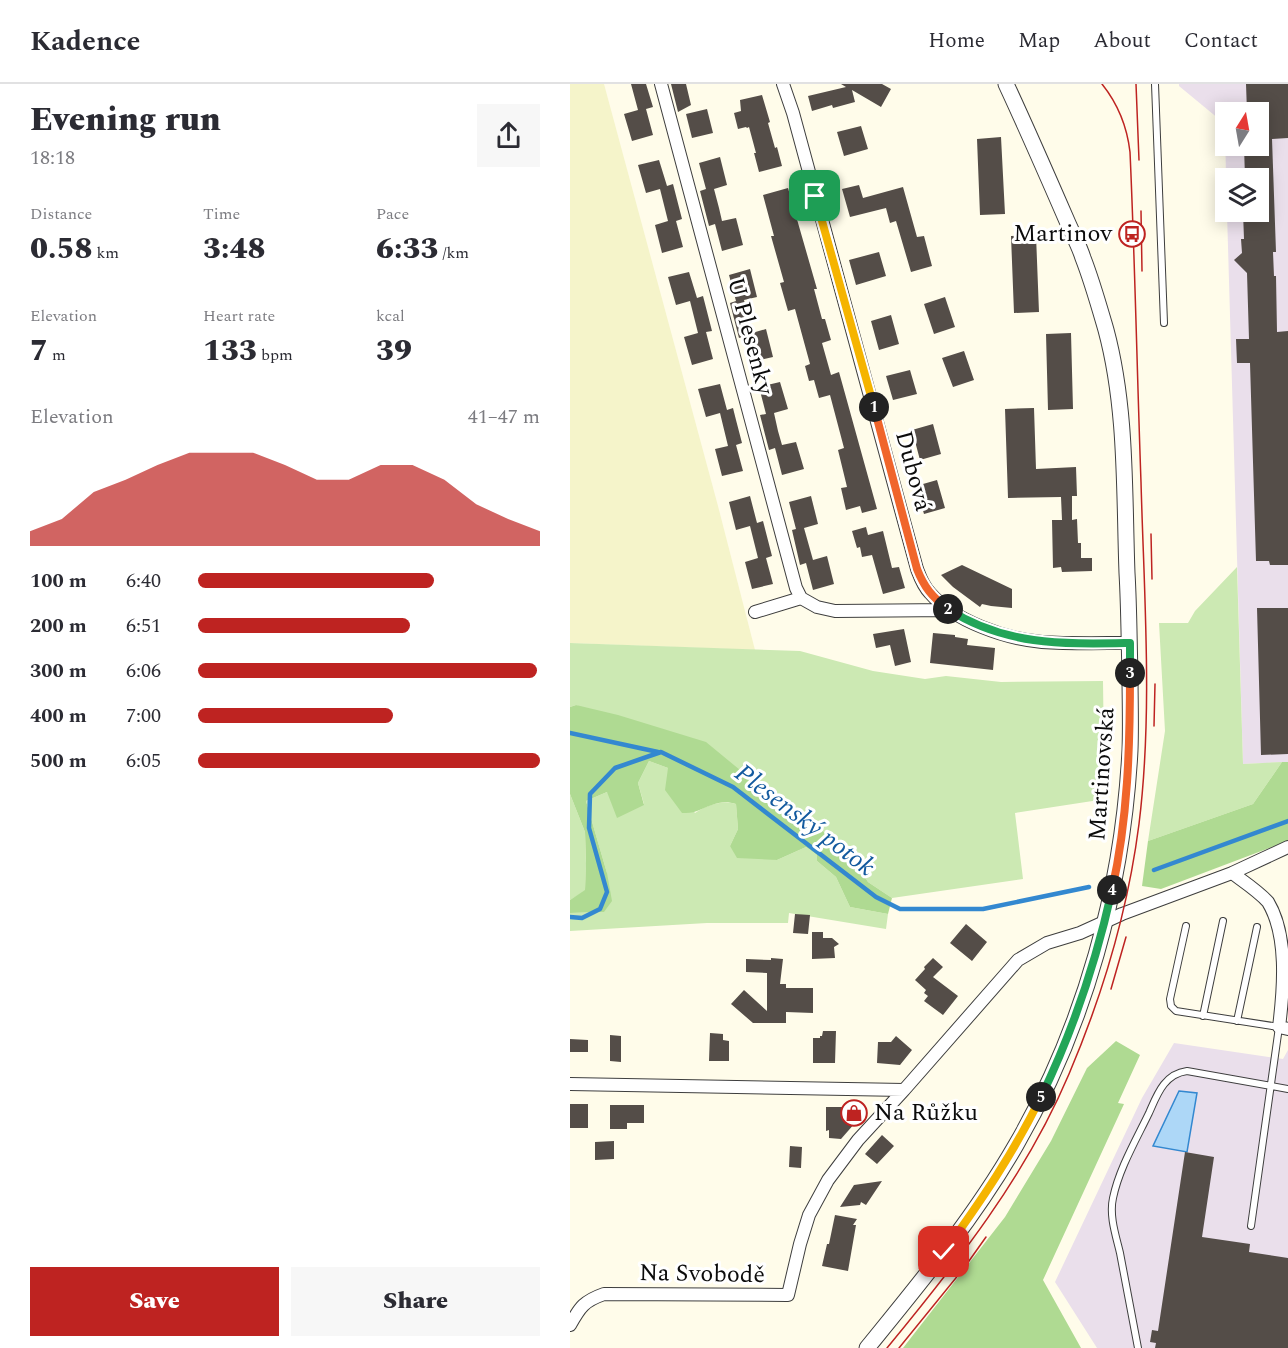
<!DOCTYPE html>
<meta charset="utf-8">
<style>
body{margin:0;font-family:Spectral,serif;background:#f7f7f7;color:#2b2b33;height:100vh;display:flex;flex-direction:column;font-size:22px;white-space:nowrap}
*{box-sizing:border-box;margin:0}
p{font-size:20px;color:#7c7c81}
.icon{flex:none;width:33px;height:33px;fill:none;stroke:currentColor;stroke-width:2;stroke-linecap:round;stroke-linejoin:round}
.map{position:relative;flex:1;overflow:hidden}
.details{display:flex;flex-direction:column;background:#fff;width:570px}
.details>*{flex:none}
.needle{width:39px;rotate:11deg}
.tools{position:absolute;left:645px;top:18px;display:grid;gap:12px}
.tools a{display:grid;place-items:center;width:54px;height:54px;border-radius:0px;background:#fff;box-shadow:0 3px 15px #0003;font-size:30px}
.pin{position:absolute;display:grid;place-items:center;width:51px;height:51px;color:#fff;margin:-26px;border-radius:12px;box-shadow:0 3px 9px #0006}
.km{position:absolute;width:30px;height:30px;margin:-15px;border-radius:50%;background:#222;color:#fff;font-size:16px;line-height:30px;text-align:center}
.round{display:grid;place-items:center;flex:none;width:63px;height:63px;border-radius:0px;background:#f7f7f7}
.head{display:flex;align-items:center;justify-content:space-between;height:102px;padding:0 30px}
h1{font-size:33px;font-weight:800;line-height:45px}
.metrics{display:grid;grid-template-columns:repeat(3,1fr);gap:9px;height:102px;padding:6px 30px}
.metrics div{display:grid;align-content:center}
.metrics b{font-size:30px;font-weight:800}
.metrics small{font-size:16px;font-weight:400}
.metrics p{font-size:16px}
.chart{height:168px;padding:12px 30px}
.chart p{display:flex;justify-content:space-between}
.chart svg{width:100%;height:108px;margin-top:6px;fill:#be2321;opacity:.7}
.primary-button{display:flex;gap:12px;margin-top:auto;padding:12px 30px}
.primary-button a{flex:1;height:69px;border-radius:0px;background:#be2321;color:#fff;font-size:24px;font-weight:800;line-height:69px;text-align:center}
.primary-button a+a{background:#f7f7f7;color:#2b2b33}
ul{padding:0 30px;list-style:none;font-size:20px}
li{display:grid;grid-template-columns:96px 72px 1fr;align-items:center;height:45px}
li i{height:15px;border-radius:8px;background:#be2321}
header{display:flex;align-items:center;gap:36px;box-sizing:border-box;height:84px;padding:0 30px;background:#fff;border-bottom:2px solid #e1e1e2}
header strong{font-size:28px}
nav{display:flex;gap:33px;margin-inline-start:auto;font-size:21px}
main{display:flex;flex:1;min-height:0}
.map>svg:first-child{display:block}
.industrial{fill:#eadfeb;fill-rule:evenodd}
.farmland{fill:#f5f4ca}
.green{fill:#cce9b3}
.forest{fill:#afda92}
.water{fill:#add7f7;stroke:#3388d0;stroke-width:1.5}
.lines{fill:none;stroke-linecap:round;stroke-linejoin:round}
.stream{stroke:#3388d0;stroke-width:4.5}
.building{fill:#544d48}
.service-casing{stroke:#3e3e3e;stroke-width:8}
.minor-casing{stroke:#3e3e3e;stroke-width:14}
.tertiary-casing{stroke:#3e3e3e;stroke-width:17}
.service{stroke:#fff;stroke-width:6}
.minor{stroke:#fff;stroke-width:12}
.tertiary{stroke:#fff;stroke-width:15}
.tram{stroke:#be2321;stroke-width:1.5}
.split-1-casing{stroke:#fff;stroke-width:12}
.split-2-casing{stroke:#fff;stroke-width:12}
.split-3-casing{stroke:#fff;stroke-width:12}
.split-4-casing{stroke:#fff;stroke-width:12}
.split-5-casing{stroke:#fff;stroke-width:12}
.split-6-casing{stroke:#fff;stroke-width:12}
.split-1{stroke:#f5b400;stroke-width:8}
.split-2{stroke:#f0652b;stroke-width:8}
.split-3{stroke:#22a559;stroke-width:8}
.split-4{stroke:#f0652b;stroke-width:8}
.split-5{stroke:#22a559;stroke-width:8}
.split-6{stroke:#f5b400;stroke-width:8}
.labels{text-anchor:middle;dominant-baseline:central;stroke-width:6;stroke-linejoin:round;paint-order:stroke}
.poi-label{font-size:24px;fill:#0b0b0b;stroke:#fff;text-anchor:end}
.street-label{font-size:24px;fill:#0b0b0b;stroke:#fff}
.water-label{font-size:26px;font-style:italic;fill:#135a9f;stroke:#fff}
</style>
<header>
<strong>Kadence</strong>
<nav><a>Home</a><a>Map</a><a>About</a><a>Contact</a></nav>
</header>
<main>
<section class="details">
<div class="head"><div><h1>Evening run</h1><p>18:18</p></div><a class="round"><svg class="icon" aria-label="share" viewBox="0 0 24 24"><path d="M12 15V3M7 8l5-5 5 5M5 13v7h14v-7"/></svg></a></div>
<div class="metrics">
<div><p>Distance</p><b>0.58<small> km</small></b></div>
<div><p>Time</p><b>3:48</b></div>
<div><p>Pace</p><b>6:33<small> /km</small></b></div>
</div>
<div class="metrics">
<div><p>Elevation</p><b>7<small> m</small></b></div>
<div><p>Heart rate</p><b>133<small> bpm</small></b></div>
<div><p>kcal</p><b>39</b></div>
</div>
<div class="chart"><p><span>Elevation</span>41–47 m</p>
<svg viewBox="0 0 160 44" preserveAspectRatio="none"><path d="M0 44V38L10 33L20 22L30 17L40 11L50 6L60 6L70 6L80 11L90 17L100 17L110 11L120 11L130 17L140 27L150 33L160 38V44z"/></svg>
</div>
<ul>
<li><b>100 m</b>6:40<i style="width:69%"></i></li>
<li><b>200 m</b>6:51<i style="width:62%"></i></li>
<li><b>300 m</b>6:06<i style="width:99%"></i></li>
<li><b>400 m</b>7:00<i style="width:57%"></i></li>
<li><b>500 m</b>6:05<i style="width:100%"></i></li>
</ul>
<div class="primary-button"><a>Save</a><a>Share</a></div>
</section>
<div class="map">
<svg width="718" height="1264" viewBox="0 0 718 1264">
<rect width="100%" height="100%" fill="#fffcea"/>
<!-- industrial -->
<path class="industrial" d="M609,0h109v678l-45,2 -16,-552h31v-34h-32l-1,-54 -46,-38zM656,28h32v34h-32z
M604,959l109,16 5,-9v298h-191l-42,-66 87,-184z"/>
<!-- farmland -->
<path class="farmland" d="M0,0h34l114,422 37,144 -185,-7z"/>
<!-- green -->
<path class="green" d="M667,483l6,197 39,-2 -29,42 -105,37 17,-110 -6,-108h29l7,-12z
M0,559l230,8 73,20 52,8 21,-3 55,6 102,-1 1,77 -5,42 -84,13 8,66 -131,19 -24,-16 -17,-27 -28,-24 -43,-28 -204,-98 -6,2z
M79,677l19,7 27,45c12,-8 27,-13 41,-9l2,25 -8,17 47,14 29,-13 11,8v6l19,16 14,30 38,7 -2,15 -97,-16 -1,10h-81l-137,8v-18l34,-1 3,-39 -21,-72 21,-9 37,12 -6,-21z
M0,710l15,38 1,31 -1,28 -15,9z"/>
<!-- forest -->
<path class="forest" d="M6,621l42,10 88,27 74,61 43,28 28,24 17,27 24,16 -4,16 -38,-7 -14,-30 -19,-16v-6l-11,-8 -29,13 -40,-2 -7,-12 8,-17 -2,-25c-15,-5 -26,2 -39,7 -5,2 -10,2 -15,2l-17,-23 3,-22 -19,-7 -11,22 6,22 -27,13 -10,-26 -21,9 21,72 5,28 -8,11 -34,1v-13l15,-10 1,-28 -1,-30 -15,-38v-87z
M712,678h6v79l-127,48 -19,-3 6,-45 105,-37z
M546,957l24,14 -22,48 6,1 -81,176 38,68h-178l102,-131 46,-76 36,-73z"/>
<!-- water -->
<path class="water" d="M609,1007l18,2 -10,59 -34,-6z"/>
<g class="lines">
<!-- stream -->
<path class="stream" d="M0,649l88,19
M584,786l134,-49
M0,833l12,1 18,-9 7,-17 -18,-64 1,-34 25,-26 46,-16 72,35 143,110 24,12h83l106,-22"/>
</g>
<!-- building -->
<path class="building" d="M61,0h15l7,23 -7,2 7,26 -21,6 -8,-27 14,-4z
M101,0h15l5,21 -13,7z
M271,0h41l9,5 -10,18 -29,-17 3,12 -22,6 -1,-3 -20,6 -4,-15 38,-9z
M676,0h42v54l-16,1 4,113h-3l1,24h2l1,56 11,-1v234h-18l-1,-4h-13l-6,-198h-13l-1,-24h13l-2,-66 -13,-13 8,-7 -1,-14h3l-1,-27h15v-34h-13l-1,-32h14v-34h-11z
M192,11l8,27 -2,1 7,25 2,-1 5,19 -23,6 -5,-19h2l-7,-26 -2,1 -1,-1 -8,2 -4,-16 7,-2 -1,-11z
M137,25l6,24 -21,5 -6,-24z
M291,42l7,23 -24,7 -7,-24z
M431,53l4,77 -25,1 -3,-76z
M150,73l7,28 -13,4 5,19 3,13 14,-3 7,27 -21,6 -7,-27 -6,2 -9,-35 6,-2 -7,-26z
M89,76l8,26 6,-2 9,35 -6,2 7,26 -21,6 -7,-28 13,-4 -8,-32 -14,4 -8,-28z
M289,101l4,13 40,-11 14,50 7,-1 8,30 -21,6 -15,-51 -6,2 -4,-15 -36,9 -8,-28z
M218,104l29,101h-3l8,30h3l6,21 -9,3 9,32 8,-3 38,137 -15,4 -2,-7 -14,4 -5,-22 6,-1 -9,-37 6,-2 -14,-53 -11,3 -5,-18 -5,1 -4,-15 5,-2 -15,-55 -7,2 -8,-28 4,-1 -13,-46h3l-11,-41z
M466,151l3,77 -25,1 -3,-77z
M309,168l7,24 -30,9 -7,-25z
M180,185l7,28 -13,3 8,33 14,-4 7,28 -21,5 -7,-26 -6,2 -9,-35 6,-2 -7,-26z
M119,188l8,26 6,-2 9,35 -6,1 7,27 -21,6 -8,-28 14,-4 -8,-32 -14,4 -8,-28z
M375,213l10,30 -21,7 -10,-30z
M321,231l8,29 -20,6 -8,-29z
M501,249l2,76 -25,1 -2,-76z
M394,267l10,29 -21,7 -11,-29z
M340,286l7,24 -24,6 -7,-24z
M210,298l8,27 -14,4 4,18 4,14 14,-3 8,27 -22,6 -7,-27 -6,2 -9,-35 6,-1 -7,-27z
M150,300l7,26 6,-2 3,12 6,23 -6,2 7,26 -21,5 -7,-27 13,-3 -8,-33 -14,4 -8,-28z
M464,324l2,61 40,-2 1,29h-5v24l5,-1 1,24h3v15h11v13l-30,1 -1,-5 -8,1 -1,-48h10l-1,-23 -53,1 -3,-89z
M363,340l8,30 -21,6 -8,-30z
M367,396l8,28 -21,6 -8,-28z
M180,412l7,27 6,-2 9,35 -6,2 7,26 -21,5 -7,-27 13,-4 -8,-32 -14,4 -7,-28z
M241,412l7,28 -14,4 9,32 14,-4 7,28 -21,6 -7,-27 -6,2 -8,-35 4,-1 -7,-27z
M296,443l2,8 15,-4 9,37 7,-1 6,21 -22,6 -11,-39 -10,2 -2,-10 -3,1 -5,-17z
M392,481l50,24v19l-21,-2 -9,-2 -2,3 -27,-20 -12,-12z
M687,524h31v146l-27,1z
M334,545l7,33 -16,4 -5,-21 -14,3 -3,-14z
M363,549l22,2v2l13,2 -1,6 28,3 -2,22 -63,-7z
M225,830l15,1 -2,19 -15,-1z
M396,840l21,18 -15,19 -22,-18z
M242,848h11v6h9l7,6 -5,3 1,11 -23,1z
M201,874l12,1 -3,25h6v4h27v25l-27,-1v11h-33l-22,-19 13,-14 23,21v-38l-21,-1v-13l25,1z
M363,874l10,9 -10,10 25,19 -15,19 -19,-14 4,-5 -4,-3 2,-3 -11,-10 10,-11 -1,-2z
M253,947h13l-1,32h-22v-25h7v-2h2z
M140,949l13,1v6l6,1v20h-20z
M40,951l11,1v26l-11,-1z
M326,952l16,14 -12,15 -23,-2 1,-21h13z
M0,955l18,1v12h-18z
M0,1020h18v24h-18z
M40,1021h34v18h-17v6h-17z
M256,1023h32l4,8 -21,24 -12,-1v-8l-3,1z
M312,1051l12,11 -17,18 -12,-10z
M44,1057v18l-19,1v-18z
M220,1062l12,1 -1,21 -12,-1z
M615,1068l29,5 -12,80 48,7 -1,8 39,6v90h-133l1,-5 -6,-1 2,-12 6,1z
M312,1097l-16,24 -5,-3 -1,3 -20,2 14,-22z
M265,1131l22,4 -4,6h3l-8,46 -26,-5 5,-22h2z"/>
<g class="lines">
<!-- service casing -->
<g class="service-casing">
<path id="service" d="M585,0l9,239
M616,842l-16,73 1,7 5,5 103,16 -28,199
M633,932l20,-95
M667,937l20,-94
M568,1264c-6,-32 -12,-63 -18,-95 -4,-17 -11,-37 -7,-55 6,-29 23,-58 36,-85 8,-18 15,-39 38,-42l101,18"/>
</g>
<!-- minor casing -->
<g class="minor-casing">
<path id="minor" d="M91,0l135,504 5,10 16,9 18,4 115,-1
M213,0l10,29 124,456c3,8 6,17 13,24 24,28 76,46 112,49 29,2 59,1 88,1
M185,528l46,-14
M662,789c12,9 26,18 36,29 20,33 16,85 11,125l9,2
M0,1000l334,6
M0,1241c10,-18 14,-24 34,-31l184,1 12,-51 9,-29 19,-35 30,-40 46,-50 114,-130 29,-17 33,-10 42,-19 110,-41 56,-26"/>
</g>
<!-- tertiary casing -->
<g class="tertiary-casing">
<path id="tertiary" d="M297,1264c53,-65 107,-130 149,-203 69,-119 107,-258 114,-395 1,-25 0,-50 0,-75 -1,-34 -1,-68 -3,-102 -3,-81 0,-165 -21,-243 -7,-24 -14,-49 -23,-72 -4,-13 -11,-25 -16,-37 -20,-46 -40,-92 -61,-137"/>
</g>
<!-- service -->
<use href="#service" class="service"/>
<!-- minor -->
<use href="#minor" class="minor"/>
<!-- tertiary -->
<use href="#tertiary" class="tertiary"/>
<!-- tram -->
<path class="tram" d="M566,0l3,76
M571,127l1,60
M581,450l1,45
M584,642l1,-42
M541,905l15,-52
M317,1264c70,-85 139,-172 182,-274 34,-80 59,-164 70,-250 14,-113 5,-229 2,-342 -4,-110 -6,-220 -11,-330 -3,-26 -12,-48 -28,-68
M329,1264l65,-80 22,-31"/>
</g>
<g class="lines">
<!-- split-1 casing -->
<g class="split-1-casing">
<path id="split-1" d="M245,112l59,211"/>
</g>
<!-- split-2 casing -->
<g class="split-2-casing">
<path id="split-2" d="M304,323l43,162c7,18 15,28 31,40"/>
</g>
<!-- split-3 casing -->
<g class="split-3-casing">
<path id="split-3" d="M378,525c57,37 117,35 182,34v30"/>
</g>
<!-- split-4 casing -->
<g class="split-4-casing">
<path id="split-4" d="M542,806c16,-71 18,-144 18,-217"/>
</g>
<!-- split-5 casing -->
<g class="split-5-casing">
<path id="split-5" d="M471,1013c32,-66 55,-135 71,-207"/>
</g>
<!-- split-6 casing -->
<g class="split-6-casing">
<path id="split-6" d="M374,1168c37,-51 69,-98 97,-155"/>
</g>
<!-- split-1 -->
<use href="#split-1" class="split-1"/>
<!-- split-2 -->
<use href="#split-2" class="split-2"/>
<!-- split-3 -->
<use href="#split-3" class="split-3"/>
<!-- split-4 -->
<use href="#split-4" class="split-4"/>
<!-- split-5 -->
<use href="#split-5" class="split-5"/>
<!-- split-6 -->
<use href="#split-6" class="split-6"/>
</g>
<!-- icons -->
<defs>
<g id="bus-ring" transform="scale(1.35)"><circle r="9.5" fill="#fff" stroke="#be2321" stroke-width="1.5"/><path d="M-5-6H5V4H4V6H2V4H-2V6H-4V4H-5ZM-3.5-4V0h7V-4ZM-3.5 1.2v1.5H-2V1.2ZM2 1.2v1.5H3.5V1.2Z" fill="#be2321"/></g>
<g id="shop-ring" transform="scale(1.35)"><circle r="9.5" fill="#fff" stroke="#be2321" stroke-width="1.5"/><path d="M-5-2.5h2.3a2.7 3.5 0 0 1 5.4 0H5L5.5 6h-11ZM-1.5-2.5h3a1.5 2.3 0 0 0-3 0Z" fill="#be2321"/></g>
</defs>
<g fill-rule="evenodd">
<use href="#bus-ring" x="562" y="150"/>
<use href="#shop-ring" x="284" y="1029"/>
</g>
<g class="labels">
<!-- poi labels -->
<g class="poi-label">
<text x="542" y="150">Martinov</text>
<text x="304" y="1029" text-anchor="start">Na Růžku</text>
</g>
<!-- street labels -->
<g class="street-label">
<text transform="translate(180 252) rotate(75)">U Plesenky</text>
<text transform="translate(343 387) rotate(75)">Dubová</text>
<text transform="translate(532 690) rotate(-86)">Martinovská</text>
<text transform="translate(132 1190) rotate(1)">Na Svobodě</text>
</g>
<!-- water labels -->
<g class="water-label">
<text transform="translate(235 736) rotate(37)">Plesenský potok</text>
</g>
</g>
</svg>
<div class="tools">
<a><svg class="needle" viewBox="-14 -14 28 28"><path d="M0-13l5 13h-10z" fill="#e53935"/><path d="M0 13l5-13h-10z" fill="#7c7c81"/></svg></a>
<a><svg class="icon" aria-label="layers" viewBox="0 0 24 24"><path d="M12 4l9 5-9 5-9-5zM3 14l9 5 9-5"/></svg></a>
</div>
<div class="pin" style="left:245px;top:112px;background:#1e9e55"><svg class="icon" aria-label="arrive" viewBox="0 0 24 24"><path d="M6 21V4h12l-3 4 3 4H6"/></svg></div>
<div class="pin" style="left:374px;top:1168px;background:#d93025"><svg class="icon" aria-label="check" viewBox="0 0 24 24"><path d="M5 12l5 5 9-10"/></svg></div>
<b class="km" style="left:304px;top:323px">1</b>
<b class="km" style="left:378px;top:525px">2</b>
<b class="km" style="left:560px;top:589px">3</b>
<b class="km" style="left:542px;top:806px">4</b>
<b class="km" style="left:471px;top:1013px">5</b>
</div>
</main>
